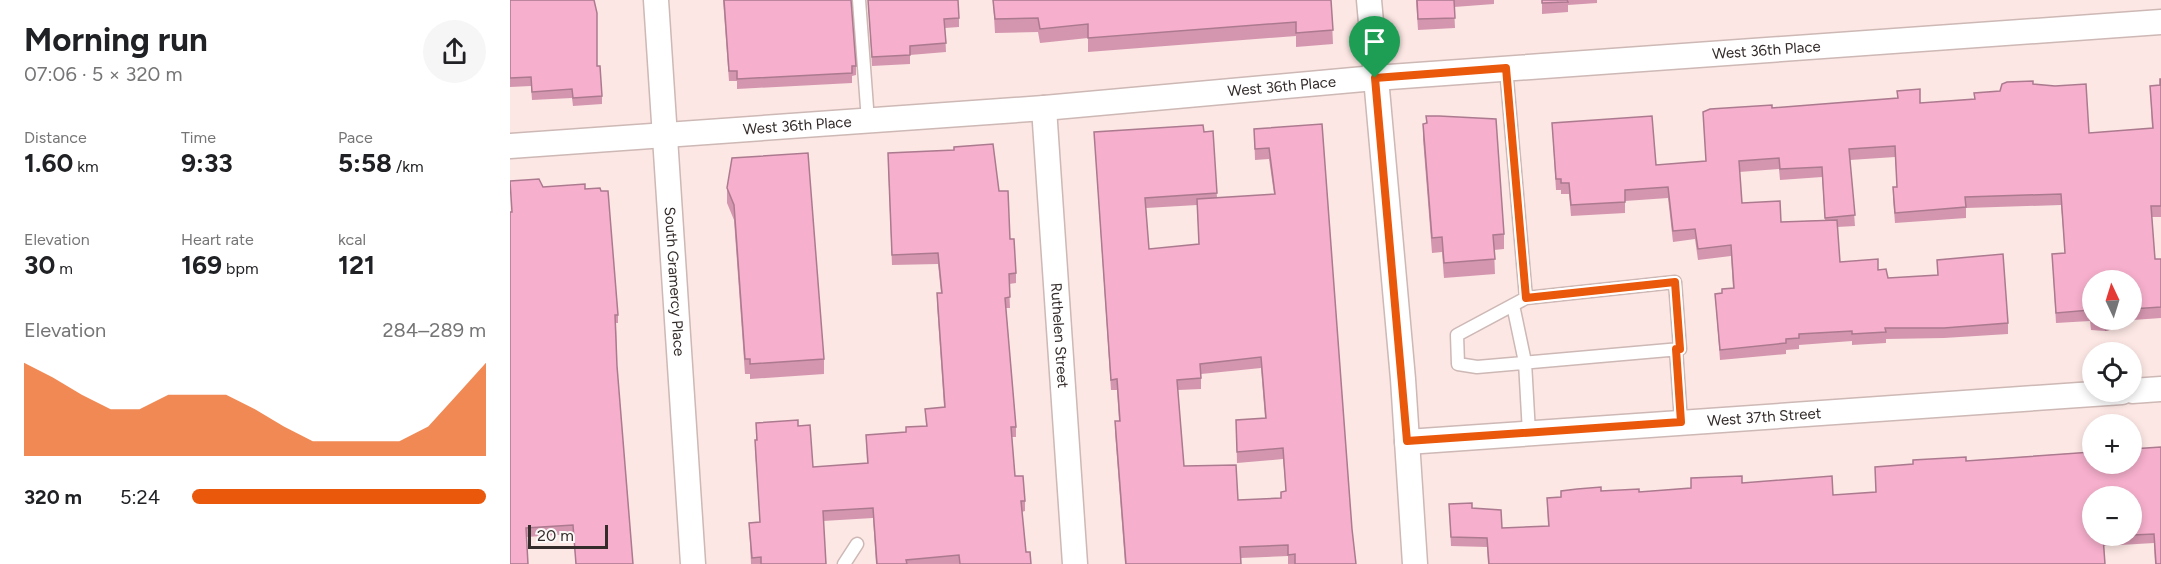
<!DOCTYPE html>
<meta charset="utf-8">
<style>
body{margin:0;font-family:Figtree,sans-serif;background:#f6f6f6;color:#202124;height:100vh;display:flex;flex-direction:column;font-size:22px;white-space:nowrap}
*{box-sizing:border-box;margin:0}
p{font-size:20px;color:#757577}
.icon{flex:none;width:33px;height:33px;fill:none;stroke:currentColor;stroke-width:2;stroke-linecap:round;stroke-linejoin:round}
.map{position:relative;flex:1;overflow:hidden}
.sheet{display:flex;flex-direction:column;background:#fff;width:510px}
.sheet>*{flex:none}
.needle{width:39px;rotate:356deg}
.controls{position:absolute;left:1572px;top:270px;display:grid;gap:12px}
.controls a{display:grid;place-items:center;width:60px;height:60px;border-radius:50%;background:#fff;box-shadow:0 3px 9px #0003;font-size:30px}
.scale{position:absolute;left:18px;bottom:15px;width:80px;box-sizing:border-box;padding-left:6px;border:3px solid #342c2b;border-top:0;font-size:16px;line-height:21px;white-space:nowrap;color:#342c2b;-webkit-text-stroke:4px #fdf9f8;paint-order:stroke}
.pin{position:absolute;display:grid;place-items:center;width:51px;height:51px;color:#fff;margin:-62px -26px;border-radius:50% 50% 50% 0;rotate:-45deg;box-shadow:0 0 6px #0007}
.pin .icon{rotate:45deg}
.round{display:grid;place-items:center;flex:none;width:63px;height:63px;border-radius:32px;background:#f6f6f6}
.head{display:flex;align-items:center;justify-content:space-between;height:102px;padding:0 24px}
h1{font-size:33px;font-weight:700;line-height:45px}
.figures{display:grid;grid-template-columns:repeat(3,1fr);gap:9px;height:102px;padding:6px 24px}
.figures div{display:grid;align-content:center}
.figures b{font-size:26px;font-weight:700}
.figures small{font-size:16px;font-weight:400}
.figures p{font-size:16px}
.chart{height:168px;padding:12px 24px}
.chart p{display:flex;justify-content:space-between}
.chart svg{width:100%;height:108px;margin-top:6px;fill:#ea580c;opacity:.7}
ul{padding:0 24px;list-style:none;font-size:20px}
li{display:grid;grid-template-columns:96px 72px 1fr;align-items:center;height:45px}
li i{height:15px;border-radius:8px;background:#ea580c}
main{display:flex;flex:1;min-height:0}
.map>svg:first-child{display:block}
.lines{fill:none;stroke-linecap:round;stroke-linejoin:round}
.lane-casing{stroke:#cdb8b5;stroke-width:15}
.street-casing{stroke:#cdb8b5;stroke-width:27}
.lane{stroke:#fff;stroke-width:12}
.street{stroke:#fff;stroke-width:24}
.wall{fill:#d496af;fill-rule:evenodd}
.shaded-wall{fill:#ac7a8f}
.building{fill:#f6afcc;stroke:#ac7a8f;stroke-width:1.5;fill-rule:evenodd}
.route-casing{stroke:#fff;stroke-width:12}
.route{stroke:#ea580c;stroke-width:8}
.labels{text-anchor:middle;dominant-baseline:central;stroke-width:4.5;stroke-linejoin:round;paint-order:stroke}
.street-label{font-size:15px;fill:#342c2b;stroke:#fdf9f8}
</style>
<main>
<section class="sheet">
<div class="head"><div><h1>Morning run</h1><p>07:06 · 5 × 320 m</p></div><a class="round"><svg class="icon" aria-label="share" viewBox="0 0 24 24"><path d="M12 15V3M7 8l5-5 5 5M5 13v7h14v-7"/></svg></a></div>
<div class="figures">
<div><p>Distance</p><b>1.60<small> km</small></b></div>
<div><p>Time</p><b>9:33</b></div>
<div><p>Pace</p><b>5:58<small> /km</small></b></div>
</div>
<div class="figures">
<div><p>Elevation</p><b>30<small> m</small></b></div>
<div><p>Heart rate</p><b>169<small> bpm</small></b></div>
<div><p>kcal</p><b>121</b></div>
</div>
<div class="chart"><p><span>Elevation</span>284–289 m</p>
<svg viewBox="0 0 160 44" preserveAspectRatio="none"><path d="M0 44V6L10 12L20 19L30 25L40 25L50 19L60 19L70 19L80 25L90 32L100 38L110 38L120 38L130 38L140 32L150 19L160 6V44z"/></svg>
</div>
<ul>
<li><b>320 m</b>5:24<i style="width:100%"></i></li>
</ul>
</section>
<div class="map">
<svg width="1651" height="564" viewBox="0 0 1651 564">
<rect width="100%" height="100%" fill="#fce7e4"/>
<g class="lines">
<!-- lane casing -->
<g class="lane-casing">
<path id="lane" d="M349,0l9,121
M996,68l20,230
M1165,282l5,67 -203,18 -19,-3 -1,-29 69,-37z
M1003,305l12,57 4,71
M1166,349l5,73
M334,564l13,-20"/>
</g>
<!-- street casing -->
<g class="street-casing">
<g id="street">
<path id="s1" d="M146,0l37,564"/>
<path d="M859,0l34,379 12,185"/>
<path id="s2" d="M534,108l31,456"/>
<path id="s3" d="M0,146l534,-38 331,-30 786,-56"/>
<path d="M1622,391l29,-2"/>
<path id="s4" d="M897,442l715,-50"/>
</g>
</g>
<!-- lane -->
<use href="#lane" class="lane"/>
<!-- street -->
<use href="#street" class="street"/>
</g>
<!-- wall -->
<path class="wall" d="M0,0l87,66 5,30v8l-29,2 -1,-8 -40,2 -1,-14 -21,1z
M213,0h128l5,66v9l-4,1v7l-115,6v-8h-8z
M358,0l91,18v9l-14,1 1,24 -36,3v9l-38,2z
M483,0h338l2,44 -37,3v-11l-208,16v-14l-48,5 -2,-11 -43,1z
M906,0h78v4l-40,3 1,21 -37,2z
M1032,0h55v3l-29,2v7l-26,2z
M1651,79v138h-9l3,42h6v59l-42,3v7l-14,3 -14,-1 -1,-9 -34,2 -4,-69 13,-1 -4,-48 -95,3v10l-71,5 -2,-25v-11h4l-2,-30 -45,3 5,66 -18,1 3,35 38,8 10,8 50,-3 -1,-15 71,63v11l-64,4 -58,1v4l-34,2v-4l-53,4v4l-13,1v4l-66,6 -5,-66 7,-1 11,-4 -2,-33 -33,4 -3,-21 -22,3 -5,-44 -43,3v12l-54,3 -2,-22h-8v-4h-5l-4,-67 104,42 50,-4 -3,-49 69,-4 125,-10v-7l23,12 54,-4 26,-8 33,-7 56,49 63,-5 -2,-42 10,-1zM1269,169l1,11 42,-3 3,43 -44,2 -39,-19 -3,-31zM1582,280h40v40h-40z
M916,116l78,118v15l-10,1 1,24 -51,4 -2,-26 -10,1 -9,-114v-15h3z
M812,124l30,405 4,35h-68v-8l-47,2v6h-116l-10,-132v-11h4l-2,-31h-6l-17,-258 119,-1 4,67 57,-4 -5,-35 -14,1 -1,-31zM687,205l2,40 -50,4 -3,-41zM751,368l4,50 -29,2 1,43 46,-4 3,32 -5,7 -43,2 -54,-34 -6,-76 23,-1v-15z
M378,163l111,28 11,48 6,34v10l-7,1 1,24h-4l10,119v10h-4l3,39 10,25v10l-3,1 4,40 5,12h-155l-3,-46 -50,3 3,43h-75l-2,-41 11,-1 -5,-72v-10h1v-17l42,3 15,41 54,-4 -1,-28 40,-3 20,-6 -1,-17 19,-2 -7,-103v-11h4l-3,-29 -46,1z
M33,187l42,2 33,126v8h-2l1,43 16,198h-57l-3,-30 -47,3 -16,27 1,-352z
M217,188l97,171v15l-74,5v-5h-5l-11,-154 -7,-17z
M1651,447v117h-6l-1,-21 -50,3 1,18h-617l-1,-17 -36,-1 -2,-42 23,4 30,20 46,-2 -1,-28 14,-1 40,-6 38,1 52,-4v-10l51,5 91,12 43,-3 -1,-25z"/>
<!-- shaded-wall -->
<path class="shaded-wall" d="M1595,320h14v8l-14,3z"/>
<!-- building -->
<path class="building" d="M0,0h84l3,13v53h3l2,30 -29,2 -1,-9 -40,3 -1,-15 -21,1z
M214,0h127l5,66h-4v7l-115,6v-8h-8z
M358,0h90l1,18 -15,1 2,24 -36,3v9l-38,2z
M483,0h338l2,30 -37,3v-11l-208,16v-14l-48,5 -2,-11 -43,1z
M907,0h37l1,18 -37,1z
M1032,0h25l1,2 -26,1z
M1650,79h1v127h-10l4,53h6v48l-29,2v-29h-40v39h-1l-1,-9 -34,3 -4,-59 13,-1 -4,-59 -96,3 1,10 -71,6 -2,-26h4l-2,-41 -46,3 6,66 -30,3 -3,-51 -42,2 -1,-11 -40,3 3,42 38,-2 1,21 56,-2 3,42 38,-3v11l8,-1 2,9 50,-3 -1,-15 66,-6 5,69 -64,5h-59l1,4 -34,2v-3l-53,3v4l-13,1v4l-66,7 -5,-56 7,-1v-4l12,-1 -3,-43 -33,4 -3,-20 -22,2 -5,-44 -43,3v12l-54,3 -2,-22h-8v-4h-5l-4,-56 100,-7 4,49 50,-4 -3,-49 7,-3 62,-4v3l126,-10 -1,-7 23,-2v14l55,-4 -1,-6 26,-2 2,-7 5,-2 26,-1v3l22,2 31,-2 3,49 64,-5 -3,-42 10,-1z
M916,116h13l57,3 8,115 -11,1 2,24 -51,4 -2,-26 -10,1 -9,-114 4,-1z
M812,124l30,405 4,35h-61v-10l-7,1v-10l-48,2 1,17h-115l-11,-143h5l-3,-42 -6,1 -17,-248 109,-7 1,7 9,-1 4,62 -72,5 4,51 50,-5 -2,-45 78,-5 -6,-46 -14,1 -1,-20zM751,357l5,61 -30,2 1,32 46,-4 3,43 -5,1v6l-43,2 -2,-35 -52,1 -7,-86 24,-2 -1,-14z
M483,144l6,47h9l2,48h4l2,34 -7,1 1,23 -5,1 11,129h-5l4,49h8l2,25h-4l5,51h4l1,12h-71l-1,-9 -53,5 1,4h-30l-4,-56 -50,3 3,53h-65v-7l-9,1 -3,-35 11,-1 -5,-82h2l-1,-17 42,-3v6l12,-1 3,42 55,-4 -2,-28 40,-3v-5l21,-1 -2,-17 20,-2 -8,-114h5l-4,-40 -46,2 -4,-102 66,-3v-3z
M298,153l16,206 -74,5v-5h-5l-11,-154 -7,-17 5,-30z
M29,179l4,8 42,-3v5l15,-1 1,3h7l10,124h-3l2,51 16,198h-57l-3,-39 -47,3 2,36h-18v-352h2l-2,-31z
M1651,447v117h-5l-2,-30 -22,1v-39h-40v40h37l-26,1 2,27h-616l-2,-26 -36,-1 -2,-33 23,-1v5l29,2 1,18 47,-2 -2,-28 14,-1v-6l16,-2 24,-2v4l38,-2v3l52,-4v-10l51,-2v7l90,-7 1,19 43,-3 -1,-25 38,-3v-4l53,-3v4l126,-9v12h40v-15z"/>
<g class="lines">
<!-- route casing -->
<g class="route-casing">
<path id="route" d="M996,68l20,230 149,-16 5,67h-4l5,73 -274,19 -32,-363z"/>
</g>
<!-- route -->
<use href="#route" class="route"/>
</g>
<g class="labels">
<!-- street labels -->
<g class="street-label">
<text stroke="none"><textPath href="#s3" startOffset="1260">West 36th Place</textPath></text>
<text stroke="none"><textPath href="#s3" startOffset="774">West 36th Place</textPath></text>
<text stroke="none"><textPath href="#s3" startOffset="288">West 36th Place</textPath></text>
<text stroke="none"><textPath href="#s1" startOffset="282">South Gramercy Place</textPath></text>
<text stroke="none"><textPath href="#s2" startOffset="228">Ruthelen Street</textPath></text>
<text stroke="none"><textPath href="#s4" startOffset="358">West 37th Street</textPath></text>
</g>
</g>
</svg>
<div class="controls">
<a><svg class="needle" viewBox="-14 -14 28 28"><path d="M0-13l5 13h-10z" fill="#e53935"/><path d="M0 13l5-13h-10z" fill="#757577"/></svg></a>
<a><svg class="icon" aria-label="locate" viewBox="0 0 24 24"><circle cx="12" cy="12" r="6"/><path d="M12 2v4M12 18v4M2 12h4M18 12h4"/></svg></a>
<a>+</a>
<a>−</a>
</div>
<div class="scale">20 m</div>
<div class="pin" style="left:865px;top:78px;background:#1e9e55"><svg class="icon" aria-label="arrive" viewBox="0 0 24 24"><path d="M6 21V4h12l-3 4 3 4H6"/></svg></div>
</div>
</main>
